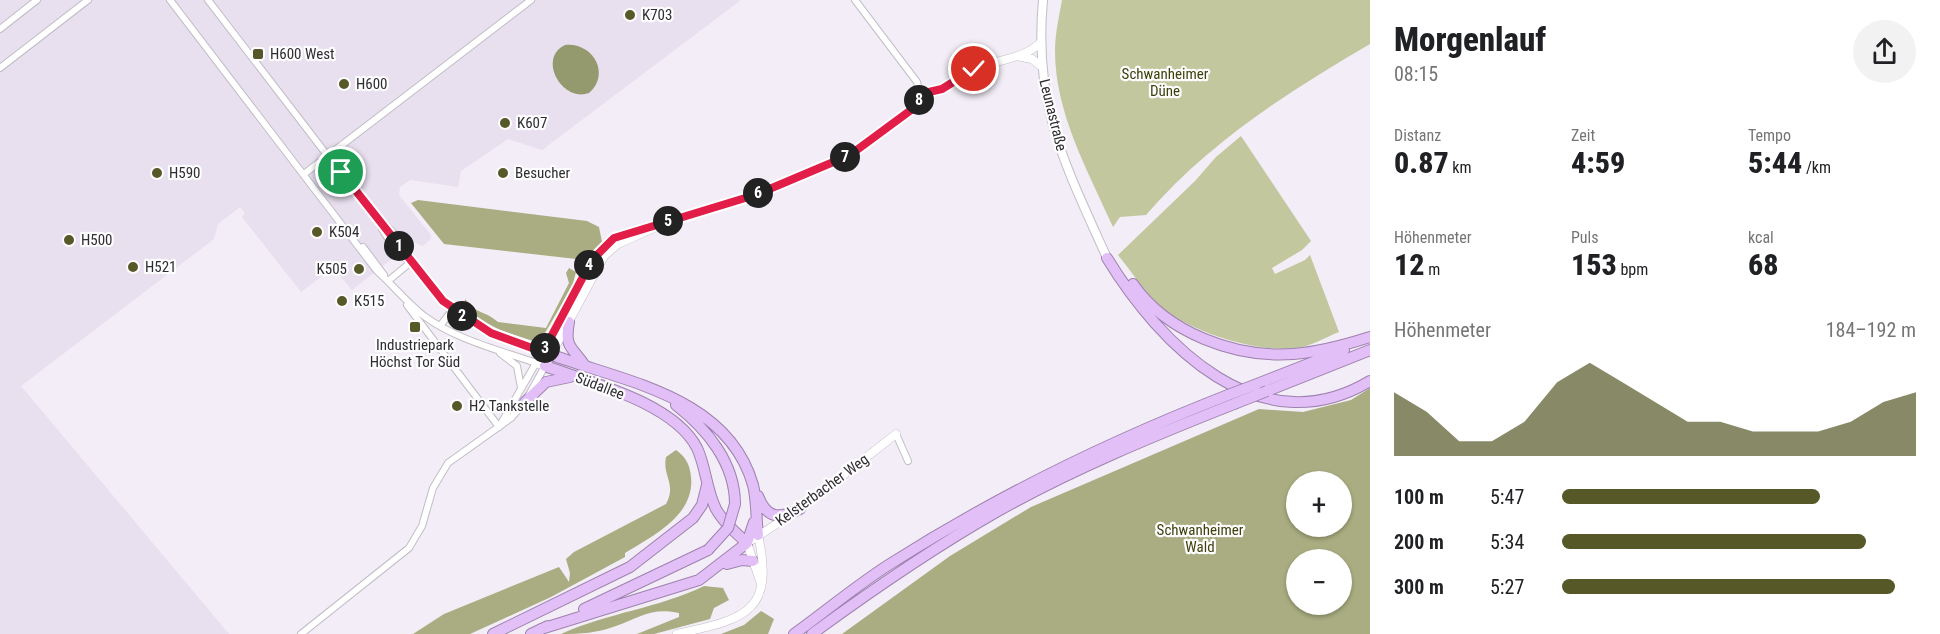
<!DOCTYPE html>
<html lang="de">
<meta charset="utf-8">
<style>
body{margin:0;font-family:"Roboto Condensed",sans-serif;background:#f2f2f2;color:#202124;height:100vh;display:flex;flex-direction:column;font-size:22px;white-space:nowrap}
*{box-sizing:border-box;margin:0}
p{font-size:20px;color:#757577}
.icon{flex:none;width:33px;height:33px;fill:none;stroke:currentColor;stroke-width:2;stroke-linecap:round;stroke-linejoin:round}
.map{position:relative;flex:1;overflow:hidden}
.details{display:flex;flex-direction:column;background:#fff;width:570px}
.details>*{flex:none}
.controls{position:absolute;left:1286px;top:471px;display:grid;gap:12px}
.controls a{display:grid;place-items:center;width:66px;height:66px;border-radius:50%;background:#fff;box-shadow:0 2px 4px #0004;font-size:30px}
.pin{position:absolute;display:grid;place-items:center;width:51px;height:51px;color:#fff;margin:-26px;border:3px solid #fff;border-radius:50%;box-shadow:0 2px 6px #0007}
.km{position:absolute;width:30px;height:30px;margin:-15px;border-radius:50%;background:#222;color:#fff;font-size:16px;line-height:30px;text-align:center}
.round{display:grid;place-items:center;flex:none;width:63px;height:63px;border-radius:32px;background:#f2f2f2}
.overview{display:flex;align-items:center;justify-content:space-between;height:102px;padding:0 24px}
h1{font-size:33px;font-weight:800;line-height:45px}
.figures{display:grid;grid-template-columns:repeat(3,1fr);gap:9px;height:102px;padding:6px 24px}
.figures div{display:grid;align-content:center}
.figures b{font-size:30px;font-weight:800}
.figures small{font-size:16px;font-weight:400}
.figures p{font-size:16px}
.chart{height:168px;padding:12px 24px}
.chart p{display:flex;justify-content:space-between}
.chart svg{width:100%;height:108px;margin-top:6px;fill:#565927;opacity:.7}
ul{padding:0 24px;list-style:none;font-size:20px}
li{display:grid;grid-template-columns:96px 72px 1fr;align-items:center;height:45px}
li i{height:15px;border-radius:8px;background:#565927}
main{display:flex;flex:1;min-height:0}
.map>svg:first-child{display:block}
.built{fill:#e8dfef}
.green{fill:#c2c79e}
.forest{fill:#a9ad81;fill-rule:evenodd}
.water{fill:#95996e}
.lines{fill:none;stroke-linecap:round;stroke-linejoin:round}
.minor-casing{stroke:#c2bdc6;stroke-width:8}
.tertiary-casing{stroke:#c2bdc6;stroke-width:9}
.secondary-casing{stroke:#c2bdc6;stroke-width:10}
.trunk-casing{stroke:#9e82af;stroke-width:12}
.minor{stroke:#fff;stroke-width:6}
.tertiary{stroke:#fff;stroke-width:8}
.secondary{stroke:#fff;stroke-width:8}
.trunk{stroke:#e2bff6;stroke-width:10}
.trunk-bridge-casing{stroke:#9e82af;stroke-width:12;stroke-linecap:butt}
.trunk-bridge{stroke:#e2bff6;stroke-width:10}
.route-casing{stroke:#fff;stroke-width:12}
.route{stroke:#e11d48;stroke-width:8}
.poi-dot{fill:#565927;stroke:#fdfcfe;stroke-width:2}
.labels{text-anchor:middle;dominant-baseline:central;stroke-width:4.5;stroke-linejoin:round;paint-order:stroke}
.poi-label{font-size:15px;fill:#2f2d30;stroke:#fdfcfe;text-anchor:start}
.park-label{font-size:15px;fill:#3f410b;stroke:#fdfcfe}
.street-label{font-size:15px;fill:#2f2d30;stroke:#fdfcfe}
</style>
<main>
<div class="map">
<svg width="1370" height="634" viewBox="0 0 1370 634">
<rect width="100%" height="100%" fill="#f2edf6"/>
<!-- built -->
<path class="built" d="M0,0h741l-199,150 -34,-11 -47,32 -3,16 -48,-7 -10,7 -1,8 32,40 -1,5 -8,6 -8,-4 -62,48 -19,-22 -32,24 -59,-75 3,-4 -5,-6 -22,17 -4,15 -193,147 208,248h-229z"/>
<!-- green -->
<path class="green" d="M1062,0h308v44c-82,48 -161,98 -224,171l-26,2 -7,10c-25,-56 -58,-114 -58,-176 0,-17 4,-34 7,-51z
M1241,136l70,105 -9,9 -30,18 3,6 30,-14 5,-5 29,77c-13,5 -29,15 -43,16 -40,5 -107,-16 -137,-43 -15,-14 -28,-34 -41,-50l77,-74 21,-24z"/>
<!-- forest -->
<path class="forest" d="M418,200l169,21 12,6 3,15 -17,18 -141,-16 -33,-41z
M569,268l7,4 -4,15 -33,56 -39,-13 -36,-19 1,-12c12,16 19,11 33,23l48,6 23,-45 -3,-10z
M1370,388v246h-528l108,-78 81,-49 228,-98 44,3 48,-12zM1296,482h45v44h-45zM1296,560h45v44h-45z
M676,450c10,7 14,15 15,27 4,38 -38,59 -66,76v4l-74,40 -81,37h-57l31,-20 115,-47 10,15 1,-9 -4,-14 8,-7 92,-48c11,-20 -4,-28 0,-47z
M704,586l19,2 6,12 -15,8 -4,11 -56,15h-17l42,-17v-4c-26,-6 -39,4 -63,13 -18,7 -36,8 -55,8 46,-21 98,-26 143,-48z
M761,611l13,8 -6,15h-47l23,-9z"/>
<!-- water -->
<path class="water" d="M565,45c28,-3 46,29 24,48 -27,10 -52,-35 -24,-48z"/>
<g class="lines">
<!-- minor casing -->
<g class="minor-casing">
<path id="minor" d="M170,0l207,271c16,14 29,31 47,45 33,24 75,34 112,47l-37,64
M208,0l162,211 73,90 48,32 52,19
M855,0l62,82 3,13
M0,29l37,-29
M0,68l88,-68
M304,174l227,-174
M384,224l16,15 10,19
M382,229l12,19 11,10
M363,247l21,28
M388,281l23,-19
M407,305l92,122
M440,326l13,-17
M500,353l17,13 4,22
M896,434l12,27
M301,634l108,-86 13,-22 11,-38 15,-25 63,-45 14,-16 20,-36"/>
</g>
<!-- tertiary casing -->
<g class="tertiary-casing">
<path id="tertiary" d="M1021,57l11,2 9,7
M667,222l-49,22 -14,12 -59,110 -9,-3 52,-98 17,-20 21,-12 129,-39 96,-39 60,-45 9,-15c23,-4 36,-17 55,-26 22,-10 47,-9 65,-26
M761,584l-14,-41 53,-34 96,-75
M677,634c65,-15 99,-19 81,-99"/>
</g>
<!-- secondary casing -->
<g class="secondary-casing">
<path id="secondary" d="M1043,0c-10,106 22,164 64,258"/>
</g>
<!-- trunk casing -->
<g class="trunk-casing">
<path id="trunk" d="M1107,258c53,87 153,189 263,123
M1133,284c34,49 102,74 160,70 27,-2 52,-9 77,-17
M569,322c-5,27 4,25 16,44
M552,355c74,27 176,42 201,130 4,16 3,34 5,50
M545,366c45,16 129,37 152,82 9,19 9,41 19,61 7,13 20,24 31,34
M1257,384l87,-34
M1267,391l103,-41
M525,402l21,-20 24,-5
M676,405c31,24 59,58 59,99
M758,496c9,23 20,23 42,13
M727,564l15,-4 11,1
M584,609l124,-59
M541,629l158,-49 48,-37 7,-21
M493,634l137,-67 63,-49 9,-13 5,-20
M531,634l17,-8
M794,634c32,-23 63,-49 96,-70 107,-68 220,-123 338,-169
M812,634c60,-44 121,-86 186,-123 75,-42 155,-75 236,-107"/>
</g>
<!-- minor -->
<use href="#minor" class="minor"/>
<!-- tertiary -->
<use href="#tertiary" class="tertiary"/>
<!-- secondary -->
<use href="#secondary" class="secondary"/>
<!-- trunk -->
<use href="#trunk" class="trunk"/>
<!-- trunk-bridge casing -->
<g class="trunk-bridge-casing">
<path id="trunk-bridge" d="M1228,395l29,-11
M1234,404l33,-13
M708,550l20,-22 7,-24"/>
</g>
<!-- trunk-bridge -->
<use href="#trunk-bridge" class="trunk-bridge"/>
</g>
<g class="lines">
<!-- route casing -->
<g class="route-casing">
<path id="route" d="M341,172l102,129 48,32 52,19 49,-92 22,-22 141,-43 95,-40 61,-45 9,-16 22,-5 32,-20"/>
</g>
<!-- route -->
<use href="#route" class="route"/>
</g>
<!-- markers -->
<g class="poi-dot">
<circle cx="630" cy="15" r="6"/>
<rect x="252" y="48" width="12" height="12" rx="3"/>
<circle cx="344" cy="84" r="6"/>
<circle cx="505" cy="123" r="6"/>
<circle cx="157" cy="173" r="6"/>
<circle cx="503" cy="173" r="6"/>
<circle cx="317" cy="232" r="6"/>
<circle cx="69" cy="240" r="6"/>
<circle cx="133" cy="267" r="6"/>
<circle cx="359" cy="269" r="6"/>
<circle cx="342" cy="301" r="6"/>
<rect x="409" y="321" width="12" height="12" rx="3"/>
<circle cx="457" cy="406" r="6"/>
</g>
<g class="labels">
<!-- poi labels -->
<g class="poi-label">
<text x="642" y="15">K703</text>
<text x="270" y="54">H600 West</text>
<text x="356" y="84">H600</text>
<text x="517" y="123">K607</text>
<text x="169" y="173">H590</text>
<text x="515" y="173">Besucher</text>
<text x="329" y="232">K504</text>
<text x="81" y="240">H500</text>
<text x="145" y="267">H521</text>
<text x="347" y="269" text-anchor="end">K505</text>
<text x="354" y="301">K515</text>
<text x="415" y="345" text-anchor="middle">Industriepark<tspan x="415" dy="17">Höchst Tor Süd</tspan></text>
<text x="469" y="406">H2 Tankstelle</text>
</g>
<!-- park labels -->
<g class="park-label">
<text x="1165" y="74">Schwanheimer<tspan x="1165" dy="17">Düne</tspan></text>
<text x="1200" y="530">Schwanheimer<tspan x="1200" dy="17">Wald</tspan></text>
</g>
<!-- street labels -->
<g class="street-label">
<text transform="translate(1053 115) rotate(76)">Leunastraße</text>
<text transform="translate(600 386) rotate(21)">Südallee</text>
<text transform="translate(822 490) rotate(-36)">Kelsterbacher Weg</text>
</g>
</g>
</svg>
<div class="controls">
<a>+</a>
<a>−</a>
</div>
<div class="pin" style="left:341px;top:172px;background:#1e9e55"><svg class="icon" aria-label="arrive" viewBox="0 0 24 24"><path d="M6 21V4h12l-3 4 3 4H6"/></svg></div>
<div class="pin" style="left:974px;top:69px;background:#d93025"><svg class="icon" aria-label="check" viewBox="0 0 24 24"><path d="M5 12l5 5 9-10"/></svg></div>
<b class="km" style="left:399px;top:246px">1</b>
<b class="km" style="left:462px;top:316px">2</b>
<b class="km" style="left:545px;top:348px">3</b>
<b class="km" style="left:589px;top:265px">4</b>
<b class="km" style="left:668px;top:221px">5</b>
<b class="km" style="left:758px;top:193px">6</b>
<b class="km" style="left:845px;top:157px">7</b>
<b class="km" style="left:919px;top:100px">8</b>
</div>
<section class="details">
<div class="overview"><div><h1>Morgenlauf</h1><p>08:15</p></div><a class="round"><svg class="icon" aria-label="share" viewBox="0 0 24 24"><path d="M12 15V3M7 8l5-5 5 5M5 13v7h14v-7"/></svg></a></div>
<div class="figures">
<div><p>Distanz</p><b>0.87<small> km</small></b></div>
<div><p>Zeit</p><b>4:59</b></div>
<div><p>Tempo</p><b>5:44<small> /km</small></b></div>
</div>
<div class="figures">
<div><p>Höhenmeter</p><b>12<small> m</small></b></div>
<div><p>Puls</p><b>153<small> bpm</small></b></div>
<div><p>kcal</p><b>68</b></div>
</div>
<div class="chart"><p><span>Höhenmeter</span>184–192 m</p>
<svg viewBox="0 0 160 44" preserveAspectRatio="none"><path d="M0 44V18L10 26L20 38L30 38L40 30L50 14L60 6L70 14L80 22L90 30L100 30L110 34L120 34L130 34L140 30L150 22L160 18V44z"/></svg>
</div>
<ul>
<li><b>100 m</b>5:47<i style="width:73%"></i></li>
<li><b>200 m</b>5:34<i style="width:86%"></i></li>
<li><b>300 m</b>5:27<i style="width:94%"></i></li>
</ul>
</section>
</main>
